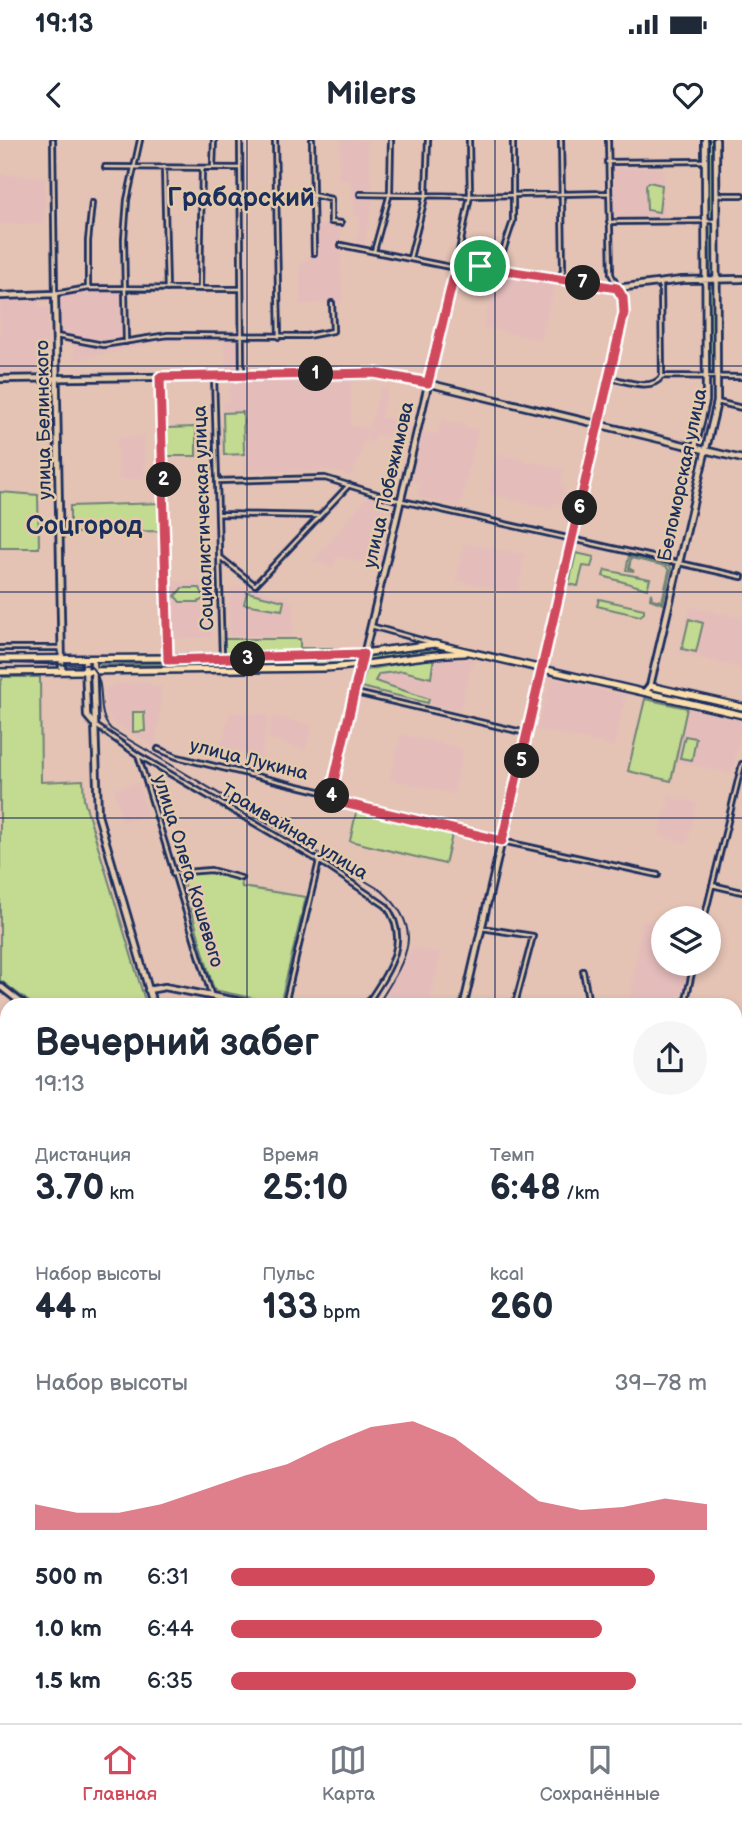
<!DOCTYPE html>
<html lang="ru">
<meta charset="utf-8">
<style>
body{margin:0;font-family:"Balsamiq Sans",sans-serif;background:#f6f6f7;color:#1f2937;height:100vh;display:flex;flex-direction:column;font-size:26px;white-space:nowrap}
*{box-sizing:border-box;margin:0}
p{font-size:23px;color:#747a83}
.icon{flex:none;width:38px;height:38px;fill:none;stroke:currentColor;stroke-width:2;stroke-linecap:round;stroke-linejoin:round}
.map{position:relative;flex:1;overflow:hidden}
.details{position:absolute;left:0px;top:858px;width:742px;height:726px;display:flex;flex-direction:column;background:#fff;border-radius:21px 21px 0 0;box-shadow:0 4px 10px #0003}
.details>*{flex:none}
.fabs{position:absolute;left:651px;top:766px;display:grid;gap:14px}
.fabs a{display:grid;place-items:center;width:70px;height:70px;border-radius:50%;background:#fff;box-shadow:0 4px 10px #0003;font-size:35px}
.pin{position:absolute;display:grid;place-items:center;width:60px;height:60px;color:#fff;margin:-30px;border:4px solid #fff;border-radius:50%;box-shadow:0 2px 7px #0007}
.km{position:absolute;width:35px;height:35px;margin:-18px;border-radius:50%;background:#222;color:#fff;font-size:19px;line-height:35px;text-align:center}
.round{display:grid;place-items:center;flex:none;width:74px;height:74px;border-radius:37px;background:#f6f6f7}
.head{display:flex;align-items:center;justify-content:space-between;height:119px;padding:0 35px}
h1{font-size:38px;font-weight:700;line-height:52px}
.figures{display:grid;grid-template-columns:repeat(3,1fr);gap:10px;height:119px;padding:7px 35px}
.figures div{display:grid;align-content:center}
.figures b{font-size:35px;font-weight:700}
.figures small{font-size:19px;font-weight:400}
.figures p{font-size:19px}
.chart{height:196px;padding:14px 35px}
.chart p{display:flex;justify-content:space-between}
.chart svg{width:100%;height:126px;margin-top:7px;fill:#d1495b;opacity:.7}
ul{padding:0 35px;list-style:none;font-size:23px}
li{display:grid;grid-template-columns:112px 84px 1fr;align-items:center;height:52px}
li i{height:18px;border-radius:9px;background:#d1495b}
.status{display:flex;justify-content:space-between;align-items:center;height:49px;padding:0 35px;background:#fff;direction:ltr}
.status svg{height:19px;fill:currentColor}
header{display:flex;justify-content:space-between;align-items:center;height:91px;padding:0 35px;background:#fff;font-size:32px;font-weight:700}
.dock{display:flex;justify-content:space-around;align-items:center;height:98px;border-top:2px solid #e0e1e3;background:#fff;font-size:19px;color:#747a83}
.dock a{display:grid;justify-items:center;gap:4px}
.dock .on{color:#d1495b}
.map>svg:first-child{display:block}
.built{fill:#e4bdbb}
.green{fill:#c3da91;stroke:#6f8478;stroke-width:2}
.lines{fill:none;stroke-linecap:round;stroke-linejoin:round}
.street-casing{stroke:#1b2f5e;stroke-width:8}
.secondary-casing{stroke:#1b2f5e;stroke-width:10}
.primary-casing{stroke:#1b2f5e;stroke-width:10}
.street{stroke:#e4c9ab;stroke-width:2.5}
.secondary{stroke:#e4c9ab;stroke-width:4.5}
.primary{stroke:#faddab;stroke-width:5}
.tram{stroke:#1b2f5e;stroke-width:2}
.rail-casing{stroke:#1b2f5e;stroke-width:4.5}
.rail{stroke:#e4c9ab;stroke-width:2;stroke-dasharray:5;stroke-linecap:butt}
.route-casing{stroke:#fff;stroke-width:14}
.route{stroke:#d1495b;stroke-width:9}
.grid{fill:none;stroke:#1b2f5e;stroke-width:2;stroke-opacity:0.55}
.labels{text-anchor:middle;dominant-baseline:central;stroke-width:5;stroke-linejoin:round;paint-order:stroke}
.street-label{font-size:19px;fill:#1b2f5e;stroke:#e4c9ab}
.district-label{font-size:26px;font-weight:bold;fill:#1b2f5e;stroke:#e4c9ab}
</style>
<div class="status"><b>19:13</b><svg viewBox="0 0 49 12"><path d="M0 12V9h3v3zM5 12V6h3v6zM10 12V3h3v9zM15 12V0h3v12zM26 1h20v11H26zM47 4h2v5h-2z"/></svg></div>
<header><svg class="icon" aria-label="back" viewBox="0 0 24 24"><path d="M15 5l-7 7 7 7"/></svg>Milers<svg class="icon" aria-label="heart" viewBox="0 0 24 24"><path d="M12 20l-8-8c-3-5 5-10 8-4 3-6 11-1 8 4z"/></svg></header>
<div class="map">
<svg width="742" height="1583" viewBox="0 0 742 1583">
<rect width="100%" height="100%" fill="#e4c2b4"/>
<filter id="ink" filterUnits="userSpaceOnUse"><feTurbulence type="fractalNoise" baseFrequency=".0143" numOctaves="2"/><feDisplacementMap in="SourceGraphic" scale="14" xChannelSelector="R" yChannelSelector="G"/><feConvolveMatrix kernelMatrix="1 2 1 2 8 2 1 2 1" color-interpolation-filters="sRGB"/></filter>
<g filter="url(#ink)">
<!-- built -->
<path class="built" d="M341,0h26l6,59 -9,48 -8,-2 4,-28 -5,-1 -5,-36h-12z
M613,28h51v51h-51z
M0,34l45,3v47h-45z
M340,84l2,79 -42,1v-39l14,-12v-28z
M497,131l58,13 -14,56 -58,-13z
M122,150l1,50 43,-7h73l-1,36 -11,1 -3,-29h-61l-89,19 -1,-23h-13v-45z
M40,160v7h8v60h-7v4l-41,1v-71z
M352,240l-2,45 19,4 12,-41 7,1 -7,28 29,8 -3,15 -31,-6 -2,9 -8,-2 2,-10 -16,45 -21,-6 -86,2 -1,-18 -20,1 -1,-53h6v-15h3v-5z
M442,280l36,10 -18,77 -43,-10 3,-14 -9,-2 11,-49 16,3z
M144,297l1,42h-27l-1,-41z
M497,314l67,16 -3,15 4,2 -4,18 -7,-2 -2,6 -64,-16z
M368,356l26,6 -15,68 -3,-1v-4l-37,-8 -4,2 -2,9 -19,-7z
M464,404l60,10 -6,41 -62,-15z
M211,441l1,56 -40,2 -2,-57z
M234,448l21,1 33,9 6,7 -2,30 -62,1 -1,-44z
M691,467l51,11v50l-62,-15z
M434,517l39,2 -13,52 -99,-24 5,-17z
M550,538l75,17 -11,51 -77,-17z
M150,543l3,4h8v19l-6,40 -42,-23 -7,-11 -1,-24h5l3,-4z
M688,568l54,13 -10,53 -56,-13z
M230,572l39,3 -8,42 -41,-9z
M272,576l40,9 -7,26 -37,-14z
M401,594l62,15 -9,45 -64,-15z
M138,643l9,32 -24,7 -9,-33z
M669,656l28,7 -10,40 -28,-7z
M642,781l21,4v39h28l-5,24 -14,16h-43z
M412,808l29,5 -12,51 -47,-1z
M0,870l7,5v702h126l-3,6h-130z
M735,1181l7,3v98l-7,-1z
M735,1294h7v289h-597l3,-6h587z"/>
<!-- green -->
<path class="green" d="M708,0h5v78h-4z
M649,42l13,3 -3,27 -12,-2 -1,-25z
M709,83h5v52h-4z
M712,146l2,2 1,84h-5l-1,-84z
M243,272l1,42 -20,1 -1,-42z
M196,287v29h-30v-28z
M0,352l38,3 1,53h-39z
M161,363v28l-91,2v-27z
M576,413l18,4 -3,10 -8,-1 -5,20 -9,-2z
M629,416l40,9 2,3 -8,36 -13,-5 1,-6 1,6 10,2 7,-30 -3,-5 -35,-8 -2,10 5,3 -8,-1z
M605,430l45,9 -3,10 -44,-13z
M182,448h18l5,10 -7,4h-18l-5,-6z
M247,452l37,9 -2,9 -38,-6z
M599,459l45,10v4l-4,3 -43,-10z
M689,479l14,4 -7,29 -14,-3z
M224,499h76v9h32v5l-106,3 -3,-2z
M432,507l13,2 -80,11 1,-3z
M434,517l-3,21 -28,-7 -24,3 -4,7 54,18 -1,4 -67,-16 5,-17z
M354,518l4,2 -4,4 -254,1z
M3,537h37l1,105 42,-2 1,20 62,204h-114l-32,-24v-295z
M645,559l42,9 -16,73 -43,-10z
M133,572h11l1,19 -12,1z
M685,596l11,2 -4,22 -12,-2z
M357,668l96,23 -8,33 -95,-23z
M202,731l39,10 1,6 64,10 -26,107 -66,-14 -33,-116z"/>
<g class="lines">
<!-- street casing -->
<g class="street-casing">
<path id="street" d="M53,0l2,154 33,-6 153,1
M240,0l2,235
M275,0l4,197
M312,0l2,113
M607,22l98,-1
M105,27l134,1
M164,27l3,122
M213,28l1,-28
M360,54l110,2 138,-3
M716,55h26
M241,58l71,-3 19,4v23l10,1
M609,82l106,-1
M341,105l114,23
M374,111l16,-58 1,-53
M410,118l16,-64 2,-54
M457,121l13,-65 -1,-56
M497,129l16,-48v-81
M559,139l4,-9 -2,-130
M661,144l1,91
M88,148v-47l4,-38
M200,149l2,-121
M56,196l47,9 65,-10 139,1 26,-5 -1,-28
M126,202l-2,-103 3,-39 13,-60
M214,236l8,280
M160,237l8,280
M610,238c16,3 42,14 52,-2l80,1
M717,262l25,6
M598,284l26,-111 -1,-15 -12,-24 -3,-134
M217,341l108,-3 68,21 349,78
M218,374l102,2
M220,417l35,28 94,-100
M371,486l61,17
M0,508h62
M356,553l170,40
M96,586l42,29 181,106 67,45c26,35 1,67 -19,98
M158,609l19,8 154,37
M138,615l73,239
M502,701l156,34
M173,733l38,-3 30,8
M712,745l30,7
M704,779l38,-155
M482,788l51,8 -18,68
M583,831l6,33
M285,864l34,-143
M685,864l9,-40
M735,1060l7,6
M735,1176l7,2
M735,1286l7,1"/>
</g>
<!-- secondary casing -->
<g class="secondary-casing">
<path id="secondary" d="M0,156l55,-2 7,377
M0,239l389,-5 353,85
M695,307l11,-46 -1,-261
M85,520l2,56 6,7
M93,520l5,155 55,189
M650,546l67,-284 -1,-262
M502,701l-167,-40 -4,-7 126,-531 160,25 65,-8 60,-1
M0,846l23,18
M148,850l17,-3 87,17
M464,864l134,-580"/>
</g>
<!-- primary casing -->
<g class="primary-casing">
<path id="primary" d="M0,519l330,-2 105,-13 307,71
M0,532l324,-4c47,-2 93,-14 141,-15
M645,552l5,-6 92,21
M735,983l7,-14
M735,995l7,-15
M138,1583l3,-6"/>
</g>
<!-- street -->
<use href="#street" class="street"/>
<!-- secondary -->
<use href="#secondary" class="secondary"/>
<!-- primary -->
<use href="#primary" class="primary"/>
<!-- tram -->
<path class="tram" d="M0,523l89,2c21,18 4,46 22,64l271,162c46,40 22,71 -4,113
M735,991l7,-15"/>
<!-- rail casing -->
<g class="rail-casing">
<path id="rail" d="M0,1408l7,4
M263,1577l6,6"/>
</g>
<!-- rail -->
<use href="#rail" class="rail"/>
</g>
</g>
<g class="lines" filter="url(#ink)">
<!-- route casing -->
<g class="route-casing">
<path id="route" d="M457,123l160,25 6,10 1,15 -122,528 -167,-40 -4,-7 32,-140 -195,6 -8,-283 214,-4 54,10z"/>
</g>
<!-- route -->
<use href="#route" class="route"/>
</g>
<!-- grid -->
<path class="grid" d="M247,0v864M495,0v864M0,226h742M0,452h742M0,678h742M0,905h7M735,905h7M0,1131h7M735,1131h7M0,1357h7M735,1357h7M247,1577v6M495,1577v6"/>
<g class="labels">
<!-- street labels -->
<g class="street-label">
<text transform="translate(44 280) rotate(-91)">улица Белинского</text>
<text transform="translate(683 335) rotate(-78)">Беломорская улица</text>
<text transform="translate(389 345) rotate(-77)">улица Побежимова</text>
<text transform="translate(204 378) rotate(-92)">Социалистическая улица</text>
<text transform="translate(249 620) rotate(14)">улица Лукина</text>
<text transform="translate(294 692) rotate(31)">Трамвайная улица</text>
<text transform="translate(188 731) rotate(73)">улица Олега Кошевого</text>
</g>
<!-- district labels -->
<g class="district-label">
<text x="241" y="58">Грабарский</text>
<text x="84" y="386">Соцгород</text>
</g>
</g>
</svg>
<div class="fabs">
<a><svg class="icon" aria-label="layers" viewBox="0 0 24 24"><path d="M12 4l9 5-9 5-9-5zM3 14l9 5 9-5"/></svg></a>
</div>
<div class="pin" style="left:480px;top:126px;background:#1e9e55"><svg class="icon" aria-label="arrive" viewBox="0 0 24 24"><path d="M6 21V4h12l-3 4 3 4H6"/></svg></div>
<b class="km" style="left:316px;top:234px">1</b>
<b class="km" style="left:164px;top:340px">2</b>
<b class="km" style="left:248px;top:519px">3</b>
<b class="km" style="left:332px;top:656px">4</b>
<b class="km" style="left:522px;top:621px">5</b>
<b class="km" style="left:580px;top:368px">6</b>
<b class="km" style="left:583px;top:143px">7</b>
<section class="details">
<div class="head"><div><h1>Вечерний забег</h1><p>19:13</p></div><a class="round"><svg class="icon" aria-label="share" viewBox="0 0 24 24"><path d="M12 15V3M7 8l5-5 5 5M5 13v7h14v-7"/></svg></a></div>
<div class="figures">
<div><p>Дистанция</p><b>3.70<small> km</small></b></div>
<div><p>Время</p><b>25:10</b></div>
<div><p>Темп</p><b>6:48<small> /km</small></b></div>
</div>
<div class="figures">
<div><p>Набор высоты</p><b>44<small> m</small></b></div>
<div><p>Пульс</p><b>133<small> bpm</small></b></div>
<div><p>kcal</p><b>260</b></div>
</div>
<div class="chart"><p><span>Набор высоты</span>39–78 m</p>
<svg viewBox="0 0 160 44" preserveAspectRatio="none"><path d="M0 44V35L10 38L20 38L30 35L40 30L50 25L60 21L70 14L80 8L90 6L100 12L110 23L120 34L130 37L140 36L150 33L160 35V44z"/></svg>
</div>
<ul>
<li><b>500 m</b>6:31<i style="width:89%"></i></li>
<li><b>1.0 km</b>6:44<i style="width:78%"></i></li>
<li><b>1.5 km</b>6:35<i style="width:85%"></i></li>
</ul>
</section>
</div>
<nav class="dock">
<a class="on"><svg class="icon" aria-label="home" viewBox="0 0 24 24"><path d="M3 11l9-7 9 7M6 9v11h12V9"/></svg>Главная</a>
<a><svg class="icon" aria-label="map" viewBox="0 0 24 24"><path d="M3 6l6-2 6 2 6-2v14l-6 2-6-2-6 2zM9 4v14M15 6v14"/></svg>Карта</a>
<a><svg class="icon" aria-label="saved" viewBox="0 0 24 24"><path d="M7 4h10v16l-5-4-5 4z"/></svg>Сохранённые</a>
</nav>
